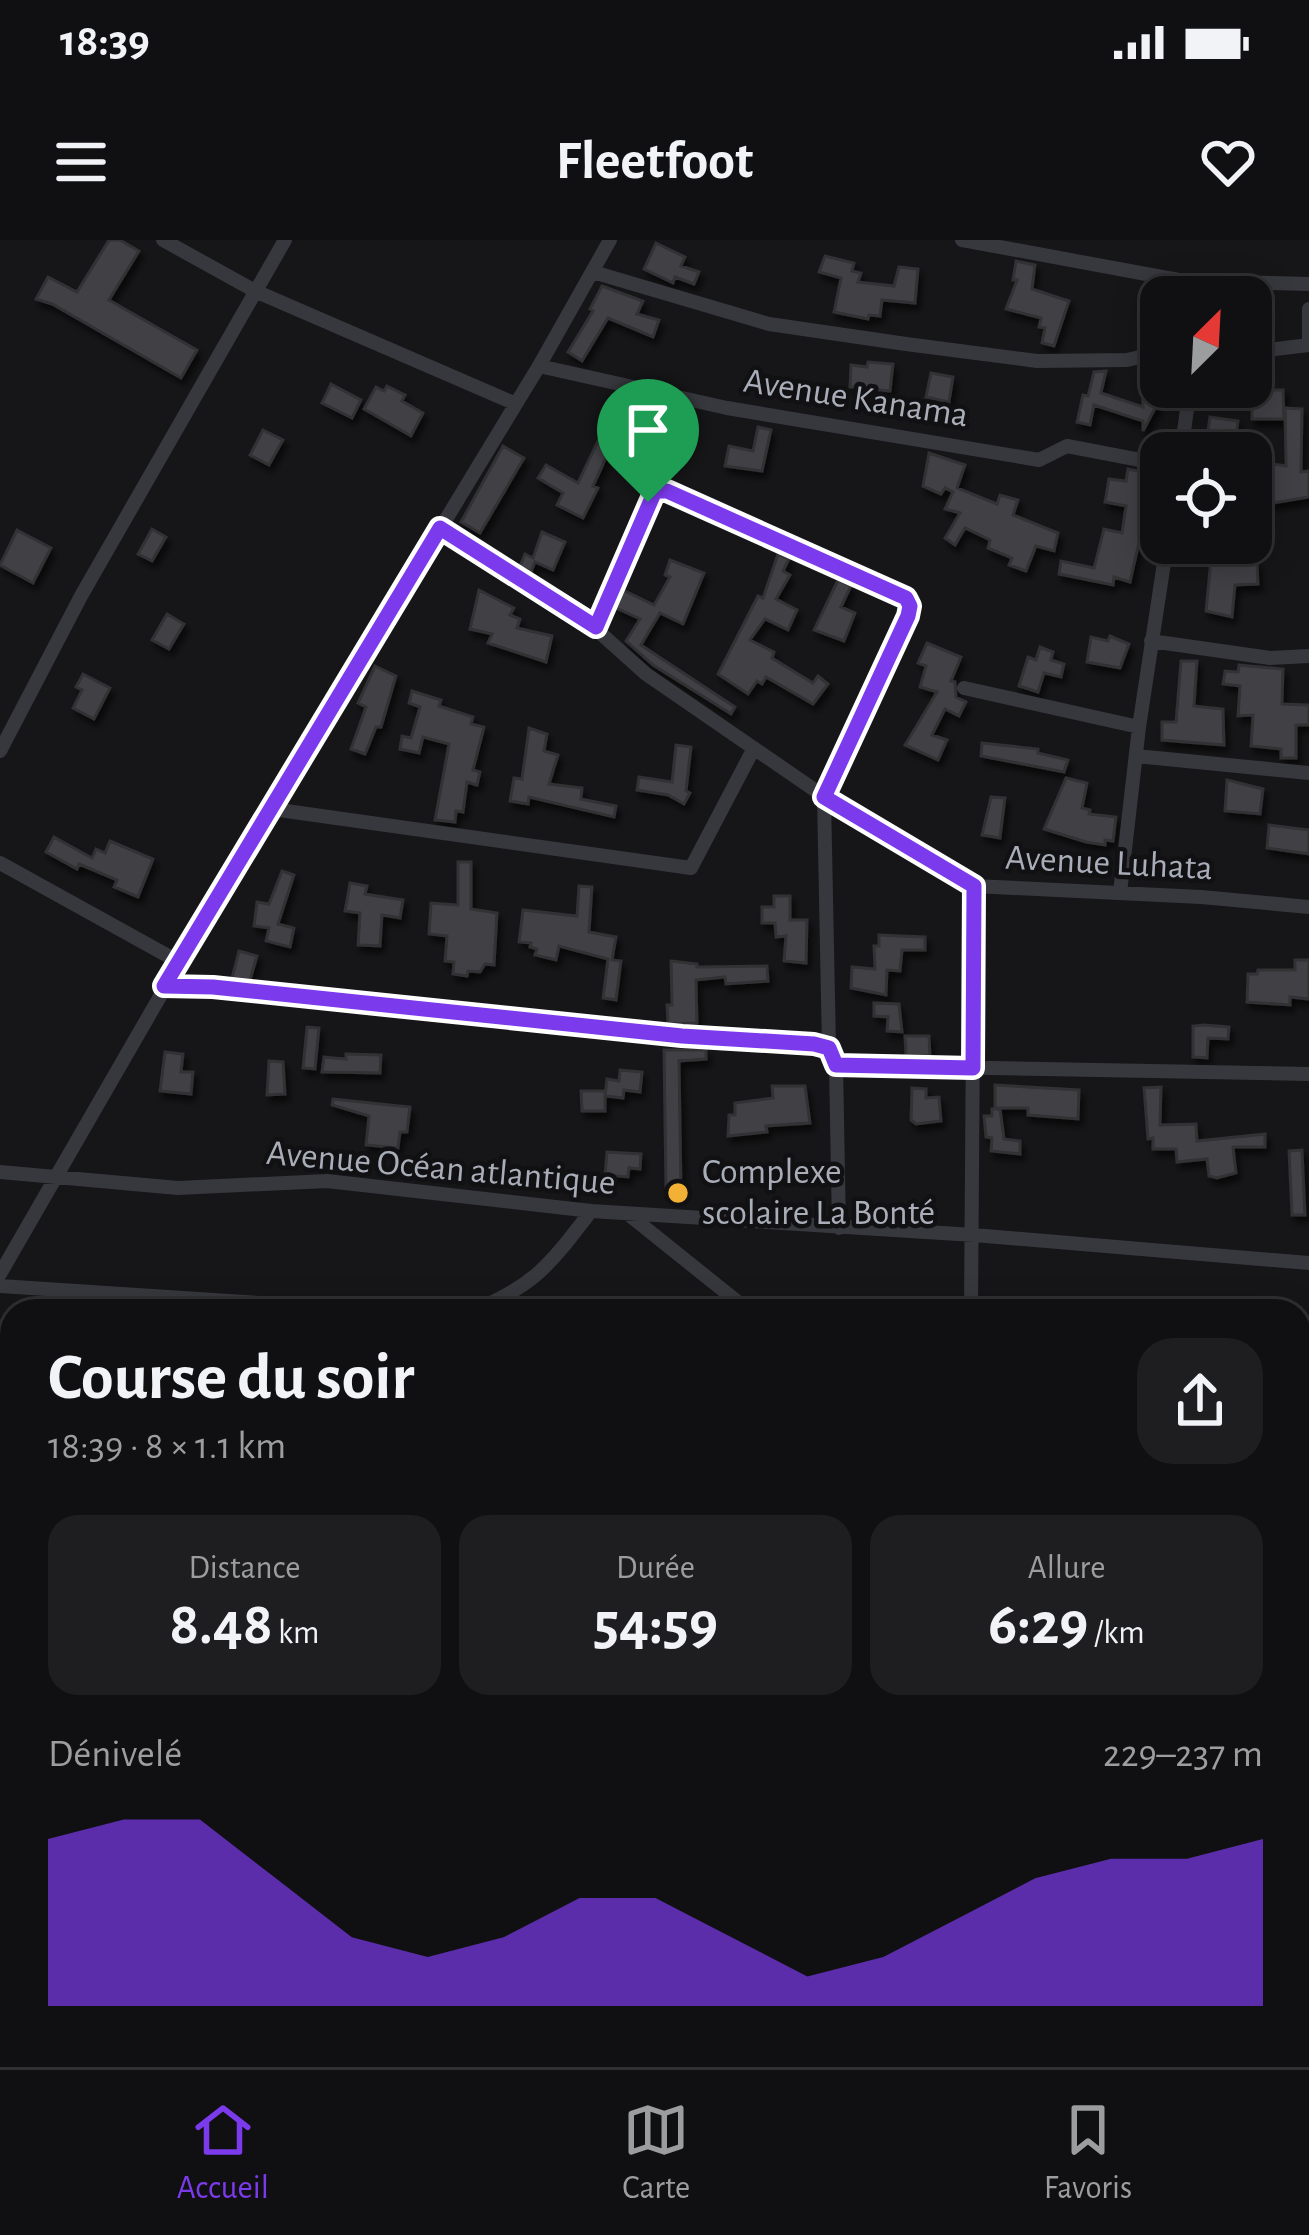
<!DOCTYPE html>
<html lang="fr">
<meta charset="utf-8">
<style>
body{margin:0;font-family:"Alegreya Sans",sans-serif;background:#1e1e20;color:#f1f3f6;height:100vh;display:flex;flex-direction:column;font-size:45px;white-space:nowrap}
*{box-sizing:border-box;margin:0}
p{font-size:39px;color:#9c9d9f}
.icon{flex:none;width:66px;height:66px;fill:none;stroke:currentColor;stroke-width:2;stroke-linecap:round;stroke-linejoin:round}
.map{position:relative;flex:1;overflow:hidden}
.side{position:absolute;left:0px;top:1059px;width:1311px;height:768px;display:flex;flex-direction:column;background:#101012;border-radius:36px 36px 0 0;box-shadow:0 6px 30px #0003,0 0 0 3px #303032}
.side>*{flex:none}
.needle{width:78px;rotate:24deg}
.controls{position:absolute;left:1140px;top:36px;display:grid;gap:24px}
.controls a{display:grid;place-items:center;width:132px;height:132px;border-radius:24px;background:#101012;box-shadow:0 6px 30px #0003,0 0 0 3px #303032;font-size:60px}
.pin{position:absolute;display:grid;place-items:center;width:102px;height:102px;color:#fff;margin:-123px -51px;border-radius:50% 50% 50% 0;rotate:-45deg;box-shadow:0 0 12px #0007}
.pin .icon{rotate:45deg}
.round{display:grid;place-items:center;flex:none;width:126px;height:126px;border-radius:36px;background:#1e1e20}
.summary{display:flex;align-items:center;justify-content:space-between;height:204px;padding:0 48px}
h1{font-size:66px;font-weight:700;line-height:90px}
.stats{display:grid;grid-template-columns:repeat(3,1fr);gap:18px;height:204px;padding:12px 48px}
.stats div{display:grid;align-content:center;border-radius:30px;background:#1e1e20;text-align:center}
.stats b{font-size:60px;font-weight:700}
.stats small{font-size:33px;font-weight:400}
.stats p{font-size:33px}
.chart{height:336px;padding:24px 48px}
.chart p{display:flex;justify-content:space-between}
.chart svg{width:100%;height:216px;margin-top:12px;fill:#7c3aed;opacity:.7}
.status{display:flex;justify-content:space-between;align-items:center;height:84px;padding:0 60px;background:#101012;direction:ltr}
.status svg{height:33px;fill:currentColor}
header{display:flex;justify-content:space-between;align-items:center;height:156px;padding:0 48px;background:#101012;font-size:54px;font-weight:700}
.tabs{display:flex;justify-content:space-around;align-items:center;height:168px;border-top:3px solid #303032;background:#101012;font-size:33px;color:#9c9d9f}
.tabs a{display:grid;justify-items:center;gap:6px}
.tabs .selected{color:#7c3aed}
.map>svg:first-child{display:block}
.building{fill:#404145;stroke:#303034;stroke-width:3;filter:url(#shadow)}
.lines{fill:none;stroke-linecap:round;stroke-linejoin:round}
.street{stroke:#37383d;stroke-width:14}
.route-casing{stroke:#fff;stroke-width:24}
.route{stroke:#7c3aed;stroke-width:15}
.poi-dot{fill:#f2b134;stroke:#111113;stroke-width:4.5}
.labels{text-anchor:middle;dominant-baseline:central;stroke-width:9;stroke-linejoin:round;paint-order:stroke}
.street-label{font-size:36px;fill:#a8adb8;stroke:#111113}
.poi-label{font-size:36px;fill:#a8adb8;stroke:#111113;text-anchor:start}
</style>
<div class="status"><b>18:39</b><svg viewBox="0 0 49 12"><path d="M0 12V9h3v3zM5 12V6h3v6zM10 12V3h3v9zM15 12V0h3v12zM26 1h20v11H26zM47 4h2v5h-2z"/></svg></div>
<header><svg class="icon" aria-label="menu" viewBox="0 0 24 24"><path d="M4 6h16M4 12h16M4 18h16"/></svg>Fleetfoot<svg class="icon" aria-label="heart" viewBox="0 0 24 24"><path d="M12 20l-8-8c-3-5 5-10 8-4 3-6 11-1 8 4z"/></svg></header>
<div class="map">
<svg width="1309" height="1827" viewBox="0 0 1309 1827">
<defs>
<filter id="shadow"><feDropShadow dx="3.5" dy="6" stdDeviation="3" flood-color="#0009"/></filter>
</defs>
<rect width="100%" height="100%" fill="#161618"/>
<!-- building -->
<path class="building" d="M109,0h11l19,11 -30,49 88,50 -16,28 -129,-74 -16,-5 12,-22 29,15z
M656,3l29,14 -4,9 18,6 -5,12 -19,-7 -2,6 -29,-14z
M825,16l29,7 -2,8 9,2 -3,9 36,4 5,-19 19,2 -3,34 -33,-3 -2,16 -11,-1 -1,4 -34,-7 7,-34 -22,-6z
M1016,21l19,4 -3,24 37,12 -15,45 -12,-3 3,-15 -6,-1 2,-9 -35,-9 11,-29h-4z
M602,46l41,15 -6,13 22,6 -6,17 -45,-19 -26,43 -14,-9 25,-41 -3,-2z
M868,122l25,2 -3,27 -40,-4 1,-22 16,2z
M1106,131l-5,22 42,14 -1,-33h17v27l-16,30v-10l-49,-16 -4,20 -13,-3 6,-27 5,1 6,-24z
M931,133l22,4 -4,25 -23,-5z
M331,144l30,16 -9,18 -30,-15z
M387,146l18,9 -3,6 21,12 -12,23 -47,-27 12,-22 8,4z
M1252,150h31l1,29h-32z
M1285,168l17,1 -1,63 8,-1v26l-42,7 -3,-21 -8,1 -2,-23 32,5z
M648,170l16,3 -4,19 22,4 -5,23 -38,-6z
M1210,177l28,4 -4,32 -29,-2z
M758,187l13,3 -9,41 -37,-5 4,-20 24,5z
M263,190l20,10 -14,25 -19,-10z
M598,201l13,6 -18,39 5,2 -15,30 -26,-13 6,-12 -25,-15 8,-13 32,18z
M503,206l21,12 -44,75 -19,-11z
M929,213l36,12 -8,23 40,16 3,-9 18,5 -5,15 45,18 -4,18 -18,-5 -10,25 -17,-6 3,-7 -24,-10 2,-8 -25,-12 -10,17 -10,-7 15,-25 -15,-4 8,-17 -8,-4 -4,6 -18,-8z
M1128,229l18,4 -6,65 -10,44 -16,-5 -1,8 -54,-11 2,-13 33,7 10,-39 18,4 4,-27 -21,-4 4,-23 17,2z
M152,289l14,8 -14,24 -14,-7z
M17,290l34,18 -18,35 -33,-18z
M542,292l23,10 -12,28 -18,-8 -4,10 -11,-6 5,-12 8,4z
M778,314l11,5 -6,12 7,4 -14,24 21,11 -9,20 -23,-11 -15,21 24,12 -2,6 41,25 5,-7 10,8 -15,20 -47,-27 -4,7 -5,-3 -9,13 -30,-20 40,-78 5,2z
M1211,319l46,5 1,20 -23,1 -3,32 -26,-6z
M670,320l34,13 -21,51 -23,-11 -19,32 94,62 -4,7 -78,-49 -27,-24 14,-22 -24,-11 7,-18 31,15 16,-28 -5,-2z
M838,340l13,6 -10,21 14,6 -11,28 -30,-11z
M479,350l35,18 -4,7 10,4 -3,9 35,8 -6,26 -58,-19 4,-9 -22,-5z
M167,374l17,10 -15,25 -17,-9z
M1110,396l19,8 -9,24 -33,-6 4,-25 17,4z
M927,403l34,14 -10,24 4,1 1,15 10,5 -7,14 -14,-7 -13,26 15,5 -9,20 -33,-15 32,-53 -17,-5 6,-21 -8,-3z
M1040,407l13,5 -2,8 13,4 -3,13 -17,-4 -6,19 -19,-6 9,-29 8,3z
M1181,421h16l-3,45 29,3 1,36 -62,-5v-18h14z
M1239,425l44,4 -1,35 27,1v20h-13v33h-15v-9l-30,-3 2,-31 -15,1 2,-30 -17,-2 2,-13 13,1z
M375,426l21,10 -15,51h-5l-11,27 -14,-5 15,-42 -8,-4z
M83,434l27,14 -16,31 -21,-11 9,-18 -6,-3z
M412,451l29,9 -2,6 34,11 -2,7 13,3 -11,43 7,2 -3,13 -10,-3 -4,30 -7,-1 -1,11 -20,-2 14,-76 -26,-7 -4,16 -19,-4 2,-13 9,2 9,-31 -11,-4z
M529,488l18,6 -3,17 14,4 -9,29 33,4 -1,11 35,7 -2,11 -85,-20 -1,7 -18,-3 4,-23 8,1z
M982,503l56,6v4l30,7 -4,12 -83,-16z
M676,505l15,2 -5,44 4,2 -6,11 -16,-9 -31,-5 2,-13 33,5z
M1066,538l21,5 -5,25 8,2 -1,4 27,3 -3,24 -8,-1v5l-19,-3 -42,-13z
M1227,540l36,9 -3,25 -35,-3z
M991,557l14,1 -5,40 -18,-3z
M1269,585l40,5v24l-42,-6z
M54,597l38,21 4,-9 9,4 5,-12 43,18 -15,38 -24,-10 3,-7 -38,-16 -2,5 -31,-17z
M458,622h13v47l26,4 -3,52 -9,-1 -5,8 -12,-1 -1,5 -14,-2 1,-12 -9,-1 2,-25 -18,-2 2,-31 27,2z
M282,631l12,4 -16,49 16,4 -4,19 -24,-6 3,-13 -15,-2 3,-24 12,2z
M350,643l17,3 -2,8 38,6 -3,18 -18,-3 -2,31 -22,-1 2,-32 -15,-2z
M579,646l13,1 -3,45 27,5 -4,23 9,1 -5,39 -13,-2 5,-39 -49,-13 -3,14 -21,-5 2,-6 -7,-2 1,-4 -12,-1 4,-32 54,6z
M774,656h16v24h17l-1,43 -22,-2 2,-25 -10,1 -1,-14h-13v-16h12z
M879,695l46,2v13h-23l-2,21 -13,-1 -1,25 -35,-7 1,-21 23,2 -1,-23h5z
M239,711l18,5 -7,24 -18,-2z
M1295,720h14v39l-19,-2v8l-43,-3 1,-28h9l1,-4h37z
M671,721l26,3v3l70,-1 1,15 -42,3 -1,-7 -29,3 1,43 -29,1 -1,-19h5z
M874,763l25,1 3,28 -15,-1 1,-14 -14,-1z
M1204,785l25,2 -1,12 -20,-1 -1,20 -14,-1v-31z
M307,787l12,1 -4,41 -12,-1z
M905,796h24l1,20 -24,-1z
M664,810h42v9l-27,2 2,128h-15z
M165,812l18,2 -2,18h12l-2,22 -31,-3z
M346,814l35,1 -1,18 -58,-1 2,-15 22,2z
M269,821l14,1 2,32 -18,1z
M620,830l22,2 -2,20 -16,-2 -1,8 -18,-2 2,-17 12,2z
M995,845l84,5 -1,29 -50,-4v-7h-33z
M772,846h33l5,37 -44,3 1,6 -39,4 1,-21h6v-12l38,-5z
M1161,847l-1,38 36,-1 1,17 68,-7v13h-32l3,26 -19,5 -8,-2 -2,-17 -30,3 -1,-13h-23v-11l-5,1 -4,-51z
M912,848l14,1v9l13,-1 2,24 -25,3 -5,-4z
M581,851h24v20h-23z
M333,859l77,8 -3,25h-7l-2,16 -32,-3 3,-29 -37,-11z
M992,869h8l4,30 16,2v13l-29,-3 1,-13 -6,-1 -2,-21h8z
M1302,910l3,65h-13l-3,-64z
M607,912l34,2 -1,15 -11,-1 -1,9 -23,-2z
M120,1815h23l4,12h-56l-1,-5z"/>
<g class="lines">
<!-- street -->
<path class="street" d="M163,0l92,51 261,113
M962,0l222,41 125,3
M593,32l176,52 137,20 131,17 90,-1 34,-8
M1309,69v36
M1251,112l58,-7
M539,126l188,42 312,52 28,-14 94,18
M1181,213l9,-66
M440,288l148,94 58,52 205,141 110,66 13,5 227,11 108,10
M595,387l56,-131 8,-6 247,108 4,8 -2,10 -84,181 5,251
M1151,401l119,17 39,-2
M964,448l175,39
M0,511l81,-155 204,-356
M1136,516l173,17
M272,569l419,59 63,-120
M0,623l179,99
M1120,653l19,-166 28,-184
M164,746l49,1 469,50 132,7 15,4 7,17 473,9
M836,825l3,163
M0,932l178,16 149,-7 264,30 383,24 335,28
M628,974l121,97
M0,1034l226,-392 313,-516 71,-126
M0,1046l380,25
M96,1053l2,18
M473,1071c63,-26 78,-48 118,-100
M971,1071l3,-425
M1299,1136l10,1
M0,1465l12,88
M3,1572l9,36
M62,1815l3,12
M219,1815l4,12
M379,1815l2,12
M550,1815l1,12
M724,1815l1,12
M863,1815l3,12
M1027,1815l1,12
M1189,1815l1,12
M1303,1827l6,-1"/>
</g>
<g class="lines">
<!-- route casing -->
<g class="route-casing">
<path id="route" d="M655,251h12l239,107 4,8 -2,10 -84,181 150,89 -1,182 -137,-3 -7,-17 -15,-4 -132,-8 -469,-49 -49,-1 276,-458 156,99z"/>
</g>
<!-- route -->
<use href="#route" class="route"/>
</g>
<!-- markers -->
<circle class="poi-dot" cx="678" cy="953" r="12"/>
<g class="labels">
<!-- street labels -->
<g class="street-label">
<text transform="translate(856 158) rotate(9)">Avenue Kanama</text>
<text transform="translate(1109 623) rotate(3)">Avenue Luhata</text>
<text transform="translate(441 928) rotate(5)">Avenue Océan atlantique</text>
</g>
<!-- poi labels -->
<g class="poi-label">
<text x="702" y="932">Complexe<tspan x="702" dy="41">scolaire La Bonté</tspan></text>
</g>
</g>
</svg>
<div class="controls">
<a><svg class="needle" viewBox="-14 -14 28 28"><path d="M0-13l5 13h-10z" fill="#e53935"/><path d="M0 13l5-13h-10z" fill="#9c9d9f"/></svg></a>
<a><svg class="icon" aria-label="locate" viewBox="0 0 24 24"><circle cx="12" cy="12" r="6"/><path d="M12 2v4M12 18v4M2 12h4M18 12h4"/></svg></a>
</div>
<div class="pin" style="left:648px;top:262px;background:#1e9e55"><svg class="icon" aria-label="arrive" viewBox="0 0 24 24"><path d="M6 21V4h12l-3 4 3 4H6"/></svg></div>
<section class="side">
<div class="summary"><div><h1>Course du soir</h1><p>18:39 · 8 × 1.1 km</p></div><a class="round"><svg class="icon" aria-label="share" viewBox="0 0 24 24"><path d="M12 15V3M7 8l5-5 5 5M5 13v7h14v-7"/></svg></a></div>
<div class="stats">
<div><p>Distance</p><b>8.48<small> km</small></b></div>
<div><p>Durée</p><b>54:59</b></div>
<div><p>Allure</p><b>6:29<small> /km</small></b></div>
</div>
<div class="chart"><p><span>Dénivelé</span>229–237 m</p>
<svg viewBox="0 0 160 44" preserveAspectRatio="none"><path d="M0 44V10L10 6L20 6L30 18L40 30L50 34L60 30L70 22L80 22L90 30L100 38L110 34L120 26L130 18L140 14L150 14L160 10V44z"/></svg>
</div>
</section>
</div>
<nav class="tabs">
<a class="selected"><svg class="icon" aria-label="home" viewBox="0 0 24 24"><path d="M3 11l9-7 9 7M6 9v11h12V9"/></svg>Accueil</a>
<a><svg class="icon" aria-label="map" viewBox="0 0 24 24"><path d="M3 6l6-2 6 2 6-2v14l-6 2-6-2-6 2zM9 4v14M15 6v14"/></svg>Carte</a>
<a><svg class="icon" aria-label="saved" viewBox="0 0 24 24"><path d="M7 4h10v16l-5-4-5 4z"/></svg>Favoris</a>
</nav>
